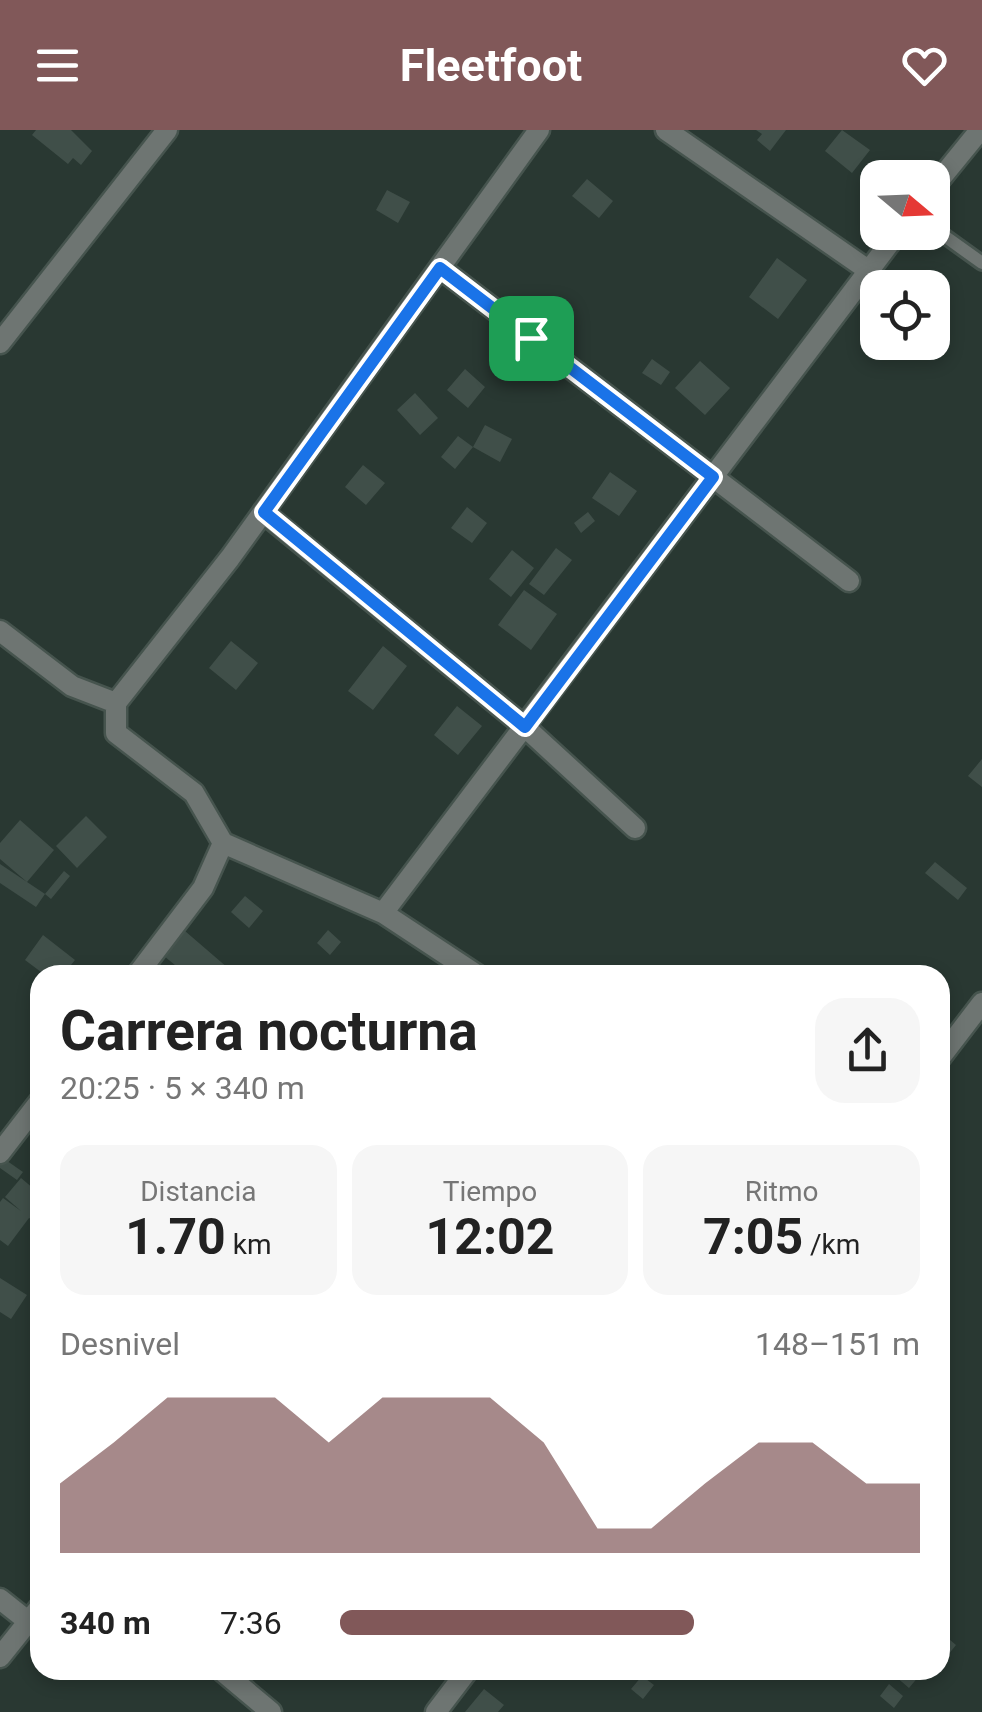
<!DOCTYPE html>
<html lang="es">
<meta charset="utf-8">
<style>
body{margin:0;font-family:Roboto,sans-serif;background:#f6f6f6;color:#222;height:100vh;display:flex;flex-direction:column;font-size:38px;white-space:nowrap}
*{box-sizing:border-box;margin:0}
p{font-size:32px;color:#767676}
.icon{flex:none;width:55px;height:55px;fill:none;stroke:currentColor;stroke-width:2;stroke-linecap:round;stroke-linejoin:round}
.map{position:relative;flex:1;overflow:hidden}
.drawer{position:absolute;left:30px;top:835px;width:920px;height:715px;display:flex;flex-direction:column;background:#fff;border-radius:30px;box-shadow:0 5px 15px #0003}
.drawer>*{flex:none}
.needle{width:65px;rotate:109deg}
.tools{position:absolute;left:860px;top:30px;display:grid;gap:20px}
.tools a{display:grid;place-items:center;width:90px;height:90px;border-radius:20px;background:#fff;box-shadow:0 5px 15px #0003;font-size:50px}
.pin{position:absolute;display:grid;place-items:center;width:85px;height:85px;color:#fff;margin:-42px;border-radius:20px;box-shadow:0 5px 15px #0006}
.round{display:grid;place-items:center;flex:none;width:105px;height:105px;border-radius:30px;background:#f6f6f6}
.summary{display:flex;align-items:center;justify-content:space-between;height:170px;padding:0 30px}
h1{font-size:55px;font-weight:700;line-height:75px}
.figures{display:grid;grid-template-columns:repeat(3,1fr);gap:15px;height:170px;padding:10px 30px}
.figures div{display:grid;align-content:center;border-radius:25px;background:#f6f6f6;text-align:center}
.figures b{font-size:50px;font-weight:700}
.figures small{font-size:28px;font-weight:400}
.figures p{font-size:28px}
.chart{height:280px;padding:20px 30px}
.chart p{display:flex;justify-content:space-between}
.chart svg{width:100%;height:180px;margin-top:10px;fill:#815859;opacity:.7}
ul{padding:0 30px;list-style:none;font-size:32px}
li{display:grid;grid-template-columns:160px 120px 1fr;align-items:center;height:75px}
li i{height:25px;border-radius:12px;background:#815859}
header{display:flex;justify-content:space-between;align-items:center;height:130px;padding:0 30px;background:#815859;color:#fff;font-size:45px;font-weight:700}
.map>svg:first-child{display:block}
.building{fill:#404f49}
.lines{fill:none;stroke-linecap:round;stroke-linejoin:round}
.lane-casing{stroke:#46544e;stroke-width:18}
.street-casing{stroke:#46544e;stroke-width:25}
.lane{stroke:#6e7572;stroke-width:12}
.street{stroke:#6e7572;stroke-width:20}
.route-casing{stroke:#fff;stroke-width:20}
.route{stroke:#1a73e8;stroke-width:12}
</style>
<header><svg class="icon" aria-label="menu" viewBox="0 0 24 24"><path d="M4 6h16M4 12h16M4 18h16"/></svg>Fleetfoot<svg class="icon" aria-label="heart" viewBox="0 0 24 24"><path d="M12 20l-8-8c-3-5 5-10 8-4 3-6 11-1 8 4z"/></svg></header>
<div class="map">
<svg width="982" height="1582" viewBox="0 0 982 1582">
<rect width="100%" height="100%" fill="#293832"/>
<!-- building -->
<path class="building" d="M36,0h35l21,21 -11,14 -8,-7 -5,6 -36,-29z
M756,0h30l-16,21 -13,-11 5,-6z
M842,0l28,20 -18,23 -27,-22z
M587,49l26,22 -14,17 -27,-22z
M387,60l23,12 -12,21 -22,-13z
M777,128l30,22 -29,39 -29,-22z
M652,229l18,13 -9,13 -19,-12z
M700,231l30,27 -25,27 -30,-27z
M465,239l20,18 -17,21 -21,-18z
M415,263l23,25 -18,17 -23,-25z
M485,295l27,14 -12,23 -27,-15z
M458,306l15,11 -18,22 -14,-12z
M363,335l22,18 -19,22 -21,-18z
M610,342l27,19 -18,25 -27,-18z
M467,377l20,16 -15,20 -21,-15z
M588,382l7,9 -14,12 -7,-10z
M556,418l16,12 -28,35 -15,-11z
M512,420l22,18 -23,29 -22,-18z
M524,460l33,24 -26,36 -33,-25z
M231,511l27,22 -22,27 -27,-22z
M383,516l24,20 -34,44 -25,-19z
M457,576l25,20 -24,29 -24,-20z
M982,629v28l-14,-11z
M86,686l21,21 -30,31 -21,-22z
M20,690l34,30 -27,32 -27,-23v-16z
M935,732l32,26 -9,12 -33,-27z
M0,734l45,30 -9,13 -36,-24z
M64,741l6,5 -19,23 -6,-5z
M245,766l18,15 -14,17 -18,-16z
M328,800l13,12 -11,13 -13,-12z
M185,801l43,37 -6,7h-35l-23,-19z
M43,805l32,25 -12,15h-18l-20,-15z
M0,1026l23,16 -6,8 -17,-12z
M21,1048l19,16v29l-11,-5 -21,28 -8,-6v-38l3,-4 18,13 -16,-14z
M0,1148l27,17 -16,24 -11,-7z
M943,1504l13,11 -8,10 -8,-7z
M888,1540h36l-15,18z
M642,1546l12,9 -11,14 -12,-10z
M889,1554l14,12 -9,12 -14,-12z
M484,1559l20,16 -6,7h-33z"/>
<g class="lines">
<!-- lane casing -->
<g class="lane-casing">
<path id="lane" d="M932,97l50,36"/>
</g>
<!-- street casing -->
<g class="street-casing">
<path id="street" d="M666,0l202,140
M932,59l48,-59
M440,138l409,313
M0,213l167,-213
M263,382l262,215 110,101
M0,501l72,55 44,17
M223,713l160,70
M137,845l66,-87 20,-45 -29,-50 -78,-60v-30l114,-145 309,-428
M477,845l-94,-62 515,-681
M940,928l42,-55
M0,1023l40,-52
M0,1469l29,23
M0,1527l40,-50
M221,1540l50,42
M436,1582l32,-42"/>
</g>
<!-- lane -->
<use href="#lane" class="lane"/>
<!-- street -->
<use href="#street" class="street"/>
</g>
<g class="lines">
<!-- route casing -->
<g class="route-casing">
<path id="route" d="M440,138l273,209 -188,250 -261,-215z"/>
</g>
<!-- route -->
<use href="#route" class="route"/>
</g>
</svg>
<div class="tools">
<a><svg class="needle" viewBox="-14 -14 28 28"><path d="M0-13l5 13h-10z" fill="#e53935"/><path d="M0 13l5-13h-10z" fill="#767676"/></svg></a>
<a><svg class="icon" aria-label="locate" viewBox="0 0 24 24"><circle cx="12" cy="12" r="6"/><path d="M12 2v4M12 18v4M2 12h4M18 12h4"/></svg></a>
</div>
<div class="pin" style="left:531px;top:208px;background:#1e9e55"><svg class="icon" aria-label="arrive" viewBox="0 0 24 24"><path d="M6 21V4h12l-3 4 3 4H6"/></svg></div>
<section class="drawer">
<div class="summary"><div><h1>Carrera nocturna</h1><p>20:25 · 5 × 340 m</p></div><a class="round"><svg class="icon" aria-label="share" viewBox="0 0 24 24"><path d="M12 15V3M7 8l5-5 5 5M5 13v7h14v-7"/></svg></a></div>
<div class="figures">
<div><p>Distancia</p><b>1.70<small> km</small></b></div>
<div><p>Tiempo</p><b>12:02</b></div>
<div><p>Ritmo</p><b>7:05<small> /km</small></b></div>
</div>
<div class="chart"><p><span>Desnivel</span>148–151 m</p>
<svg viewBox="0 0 160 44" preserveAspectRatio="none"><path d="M0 44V27L10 17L20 6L30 6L40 6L50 17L60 6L70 6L80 6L90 17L100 38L110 38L120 27L130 17L140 17L150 27L160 27V44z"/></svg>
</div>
<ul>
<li><b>340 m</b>7:36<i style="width:61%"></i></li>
</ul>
</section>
</div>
